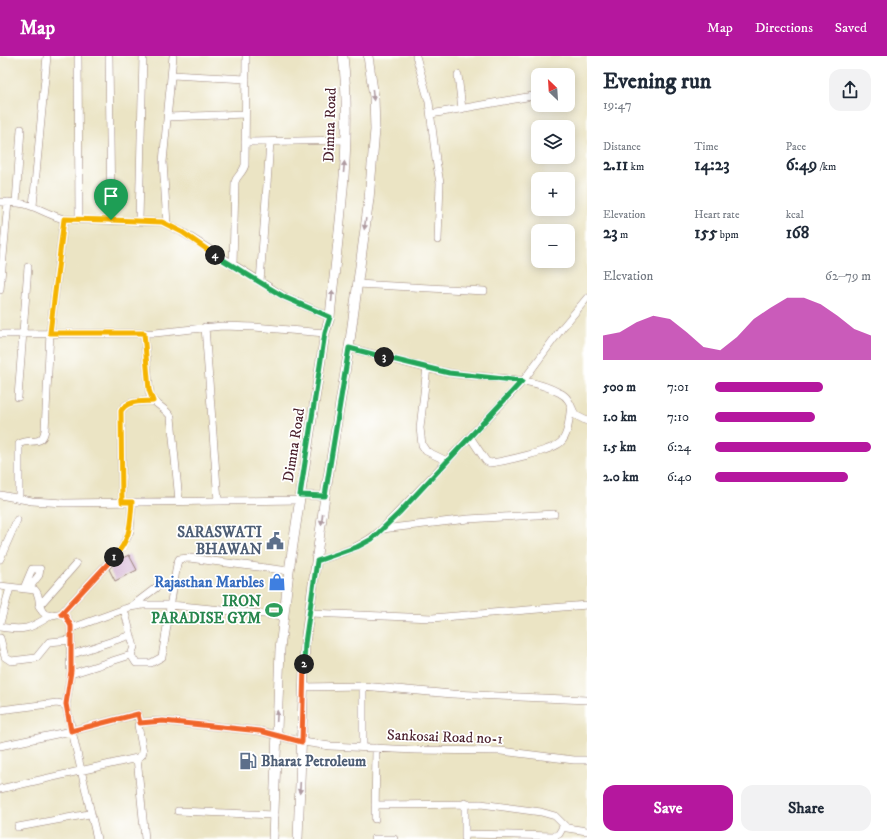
<!DOCTYPE html>
<meta charset="utf-8">
<style>
body{margin:0;font-family:"IM FELL DW Pica",serif;background:#f2f2f3;color:#1f2937;height:100vh;display:flex;flex-direction:column;font-size:15px;white-space:nowrap}
*{box-sizing:border-box;margin:0}
p{font-size:13px;color:#747a83}
.icon{flex:none;width:22px;height:22px;fill:none;stroke:currentColor;stroke-width:2;stroke-linecap:round;stroke-linejoin:round}
.map{position:relative;flex:1;overflow:hidden}
.drawer{display:flex;flex-direction:column;background:#fff;width:300px}
.drawer>*{flex:none}
.needle{width:26px;rotate:335deg}
.fabs{position:absolute;left:531px;top:12px;display:grid;gap:8px}
.fabs a{display:grid;place-items:center;width:44px;height:44px;border-radius:8px;background:#fff;box-shadow:0 2px 10px #0003;font-size:20px}
.pin{position:absolute;display:grid;place-items:center;width:34px;height:34px;color:#fff;margin:-41px -17px;border-radius:50% 50% 50% 0;rotate:-45deg;box-shadow:0 0 4px #0007}
.pin .icon{rotate:45deg}
.km{position:absolute;width:20px;height:20px;margin:-10px;border-radius:50%;background:#222;color:#fff;font-size:11px;line-height:20px;text-align:center}
.round{display:grid;place-items:center;flex:none;width:42px;height:42px;border-radius:12px;background:#f2f2f3}
.overview{display:flex;align-items:center;justify-content:space-between;height:68px;padding:0 16px}
h1{font-size:22px;font-weight:700;line-height:30px}
.metrics{display:grid;grid-template-columns:repeat(3,1fr);gap:6px;height:68px;padding:4px 16px}
.metrics div{display:grid;align-content:center}
.metrics b{font-size:17px;font-weight:700}
.metrics small{font-size:11px;font-weight:400}
.metrics p{font-size:11px}
.chart{height:112px;padding:8px 16px}
.chart p{display:flex;justify-content:space-between}
.chart svg{width:100%;height:72px;margin-top:4px;fill:#b5179e;opacity:.7}
.action{display:flex;gap:8px;margin-top:auto;padding:8px 16px}
.action a{flex:1;height:46px;border-radius:12px;background:#b5179e;color:#fff;font-size:16px;font-weight:700;line-height:46px;text-align:center}
.action a+a{background:#f2f2f3;color:#1f2937}
ul{padding:0 16px;list-style:none;font-size:13px}
li{display:grid;grid-template-columns:64px 48px 1fr;align-items:center;height:30px}
li i{height:10px;border-radius:5px;background:#b5179e}
header{display:flex;align-items:center;gap:24px;box-sizing:border-box;height:56px;padding:0 20px;background:#b5179e;color:#fff}
header strong{font-size:19px}
nav{display:flex;gap:22px;margin-inline-start:auto;font-size:14px}
main{display:flex;flex:1;min-height:0}
.map>svg:first-child{display:block}
.building{fill:#caa2c9}
.lines{fill:none;stroke-linecap:round;stroke-linejoin:round}
.minor-casing{stroke:#9a8278;stroke-width:8}
.tertiary-casing{stroke:#9a8278;stroke-width:10}
.minor{stroke:#fff;stroke-width:7}
.tertiary{stroke:#fff;stroke-width:9}
.oneway{fill:#ae9aa0}
.split-1-casing{stroke:#fff;stroke-width:8}
.split-2-casing{stroke:#fff;stroke-width:8}
.split-3-casing{stroke:#fff;stroke-width:8}
.split-4-casing{stroke:#fff;stroke-width:8}
.split-5-casing{stroke:#fff;stroke-width:8}
.split-1{stroke:#f5b400;stroke-width:5}
.split-2{stroke:#f0652b;stroke-width:5}
.split-3{stroke:#22a559;stroke-width:5}
.split-4{stroke:#22a559;stroke-width:5}
.split-5{stroke:#f5b400;stroke-width:5}
.labels{text-anchor:middle;dominant-baseline:central;stroke-width:3.5;stroke-linejoin:round;paint-order:stroke}
.street-label{font-size:15px;fill:#4a1f2b;stroke:#fff}
.service-label{font-size:15px;font-weight:bold;fill:#4e5e75;stroke:#fff;text-anchor:end}
.shop-label{font-size:15px;font-weight:bold;fill:#366cbe;stroke:#fff;text-anchor:end}
.leisure-label{font-size:15px;font-weight:bold;fill:#27864d;stroke:#fff;text-anchor:end}
</style>
<header>
<strong>Map</strong>
<nav><a>Map</a><a>Directions</a><a>Saved</a></nav>
</header>
<main>
<div class="map">
<svg width="587" height="783" viewBox="0 0 587 783">
<rect width="100%" height="100%" fill="#fff"/>
<filter id="ink" filterUnits="userSpaceOnUse"><feTurbulence type="fractalNoise" baseFrequency=".025" numOctaves="2"/><feDisplacementMap in="SourceGraphic" scale="8" xChannelSelector="R" yChannelSelector="G"/><feConvolveMatrix kernelMatrix="1 2 1 2 8 2 1 2 1" color-interpolation-filters="sRGB"/></filter>
<filter id="wash" filterUnits="userSpaceOnUse"><feTurbulence type="fractalNoise" baseFrequency=".012" numOctaves="4" result="noise"/><feDisplacementMap in="SourceGraphic" scale="16" xChannelSelector="R" yChannelSelector="G"/><feGaussianBlur stdDeviation="0.9" result="paint"/><feColorMatrix in="noise" values="0 0 0 0 0 0 0 0 0 0 0 0 0 0 0 0 0 1.4 0 .05"/><feComposite in="paint" operator="in"/></filter>
<g filter="url(#wash)">
<rect width="100%" height="100%" fill="#ebe4c4"/>
<g id="blocks">
<!-- building -->
<path class="building" d="M129,499l8,15 -22,11 -6,-12 7,-8z"/>
</g>
</g>
<g filter="url(#ink)">
<use href="#blocks" fill-opacity="0" stroke="#9a8278" stroke-width="1"/>
<g class="lines">
<!-- minor casing -->
<g class="minor-casing">
<path id="minor" d="M78,0l1,163
M109,0l2,163
M416,0l13,46 7,58 4,23 -2,57
M172,19l74,4
M458,19l4,34
M431,58l107,-19
M168,61l77,-3
M245,86l101,-2
M0,146c10,0 21,0 31,4 11,4 21,10 33,13l98,3 20,10 103,65 45,20
M16,147l5,-74
M33,150l14,-150
M139,164l4,-164
M167,168l-4,-62 10,-106
M233,210l2,-84c2,-7 8,-9 10,-17l1,-109
M260,226l10,-140
M357,228l127,7
M0,234l8,-88
M205,271l13,174
M144,277l6,63c5,9 16,12 21,21l8,84
M0,278l155,-1 67,-7 32,1 71,6
M349,292c34,8 67,19 101,25 36,6 77,2 110,20 9,4 11,13 15,22l12,6
M427,311l-7,61 2,17 4,6 21,10
M18,341l10,-130
M470,381l16,24 4,2c15,-2 62,-12 71,-21 8,-8 8,-25 10,-36
M0,439l32,6 32,2 235,-3
M300,439l25,1
M19,443v-55c11,-7 23,4 26,-14l5,-97 14,-114
M122,446l-1,-91c6,-11 21,-9 32,-10
M382,473l86,-10 86,-5
M0,503l17,-39
M317,505c24,-8 46,-14 65,-32l141,-148 39,-53 25,-30
M0,530l35,4c7,7 1,18 10,24 6,4 13,-3 19,1 3,2 5,7 7,11l4,1 55,-20 13,-2h28l113,11
M24,532l8,-19h8l-1,6 -10,13
M39,550l37,-42
M132,550l25,-19
M310,557l122,5 155,-13
M61,558l61,-66 8,-17 2,-29
M0,567l10,-35
M71,570l-1,42 4,5 57,-18 3,-8 -10,-38
M0,571c24,4 30,2 50,-11
M0,582l5,19 6,4 25,-3 13,-16 21,-2
M70,599l61,-20
M131,599l5,8h15l11,-6 15,-93 2,-5 10,-1 100,13
M363,630v61
M303,631l60,-1 89,8 135,6
M66,649l5,-34
M0,654l57,-7 9,2 31,134
M0,690l71,-15 67,-17 2,9
M137,702l8,81
M0,733l137,-31 5,-3 1,-3 -5,-27 6,-3 19,-1 97,10 43,11 27,4 85,4 86,1 73,9h13
M375,749l106,-1 60,8 14,4 12,12 20,3
M178,755l97,4
M375,763l1,-71
M18,771l71,-13
M465,778l90,2 4,-2 5,-9
M374,783h20
M465,783v-36"/>
</g>
<!-- tertiary casing -->
<g class="tertiary-casing">
<path id="tertiary" d="M273,783l7,-190 9,-78 36,-238 5,-16c8,-86 23,-174 13,-261
M298,783l7,-196 20,-147 24,-148 20,-149 6,-69 -1,-33 -6,-41"/>
</g>
<!-- minor -->
<use href="#minor" class="minor"/>
<!-- tertiary -->
<use href="#tertiary" class="tertiary"/>
</g>
<!-- one-way arrows -->
<defs><path id="oneway-solid" d="M-6-.8H1V-3.2L6.5 0L1 3.2V.8H-6Z"/></defs>
<g class="oneway">
<use href="#oneway-solid" transform="translate(373 39) rotate(84)"/>
<use href="#oneway-solid" transform="translate(344 111) rotate(-85)"/>
<use href="#oneway-solid" transform="translate(365 168) rotate(98)"/>
<use href="#oneway-solid" transform="translate(332 240) rotate(-85)"/>
<use href="#oneway-solid" transform="translate(322 463) rotate(97)"/>
<use href="#oneway-solid" transform="translate(277 660) rotate(-87)"/>
<use href="#oneway-solid" transform="translate(300 732) rotate(93)"/>
</g>
</g>
<g class="lines" filter="url(#ink)">
<!-- split-1 casing -->
<g class="split-1-casing">
<path id="split-1" d="M111,164l-47,-1 -14,114h94l5,57 4,11c-11,1 -26,-1 -32,10l1,91h10c-2,23 -1,37 -18,55"/>
</g>
<!-- split-2 casing -->
<g class="split-2-casing">
<path id="split-2" d="M114,501l-53,57 4,1 6,11v45l-5,33 5,27 67,-17 2,9 23,-2 97,10 42,11 2,-78"/>
</g>
<!-- split-3 casing -->
<g class="split-3-casing">
<path id="split-3" d="M304,608l1,-21 12,-82 40,-14 15,-8 27,-26 123,-132 -73,-8 -65,-16"/>
</g>
<!-- split-4 casing -->
<g class="split-4-casing">
<path id="split-4" d="M215,199l69,42 46,20 -5,16 -25,162 25,1 24,-148 35,9"/>
</g>
<!-- split-5 casing -->
<g class="split-5-casing">
<path id="split-5" d="M111,164l51,2 20,10 33,23"/>
</g>
<!-- split-1 -->
<use href="#split-1" class="split-1"/>
<!-- split-2 -->
<use href="#split-2" class="split-2"/>
<!-- split-3 -->
<use href="#split-3" class="split-3"/>
<!-- split-4 -->
<use href="#split-4" class="split-4"/>
<!-- split-5 -->
<use href="#split-5" class="split-5"/>
</g>
<!-- icons -->
<defs>
<g id="civic-bare" transform="scale(1.38)"><path d="M-.6-6.5H3V-4.5H.6V-3L4-1V1h2V6H-6V1h2V-1L-.6-3ZM-1.2 2.5V6h2.4V2.5Z" fill="#5c6f8a" stroke="#fff" stroke-width="2.5" paint-order="stroke"/></g>
<g id="shop-bare" transform="scale(1.38)"><path d="M-5-2.5h2.3a2.7 3.5 0 0 1 5.4 0H5L5.5 6h-11ZM-1.5-2.5h3a1.5 2.3 0 0 0-3 0Z" fill="#3f7fe0" stroke="#fff" stroke-width="2.5" paint-order="stroke"/></g>
<g id="stadium-bare" transform="scale(1.38)"><path d="M0-5a6.5 5 0 1 0 0 10a6.5 5 0 1 0 0-10ZM-3.5-1.8h7v3.6h-7Z" fill="#2e9e5b" stroke="#fff" stroke-width="2.5" paint-order="stroke"/></g>
<g id="fuel-bare" transform="scale(1.38)"><path d="M-5.5-6h7V0h2V4h1.3V-2.5L3-4.5l.8-.8L6-3V5H2.5V1h-1V6h-7ZM-4.2-4.7v3.2H.2V-4.7Z" fill="#5c6f8a" stroke="#fff" stroke-width="2.5" paint-order="stroke"/></g>
</defs>
<g fill-rule="evenodd">
<use href="#civic-bare" x="275" y="485"/>
<use href="#shop-bare" x="277" y="526"/>
<use href="#stadium-bare" x="274" y="554"/>
<use href="#fuel-bare" x="248" y="705"/>
</g>
<g class="labels">
<!-- street labels -->
<g class="street-label">
<text transform="translate(330 69) rotate(-88)">Dimna Road</text>
<text transform="translate(294 389) rotate(-81)">Dimna Road</text>
<text transform="translate(445 681) rotate(2)">Sankosai Road no-1</text>
</g>
<!-- service labels -->
<g class="service-label">
<text x="262" y="476">SARASWATI<tspan x="262" dy="17">BHAWAN</tspan></text>
<text x="261" y="705" text-anchor="start">Bharat Petroleum</text>
</g>
<!-- shop labels -->
<g class="shop-label">
<text x="264" y="526">Rajasthan Marbles</text>
</g>
<!-- leisure labels -->
<g class="leisure-label">
<text x="261" y="545">IRON<tspan x="261" dy="17">PARADISE GYM</tspan></text>
</g>
</g>
</svg>
<div class="fabs">
<a><svg class="needle" viewBox="-14 -14 28 28"><path d="M0-13l5 13h-10z" fill="#e53935"/><path d="M0 13l5-13h-10z" fill="#747a83"/></svg></a>
<a><svg class="icon" aria-label="layers" viewBox="0 0 24 24"><path d="M12 4l9 5-9 5-9-5zM3 14l9 5 9-5"/></svg></a>
<a>+</a>
<a>−</a>
</div>
<div class="pin" style="left:111px;top:164px;background:#1e9e55"><svg class="icon" aria-label="arrive" viewBox="0 0 24 24"><path d="M6 21V4h12l-3 4 3 4H6"/></svg></div>
<b class="km" style="left:114px;top:501px">1</b>
<b class="km" style="left:304px;top:608px">2</b>
<b class="km" style="left:384px;top:301px">3</b>
<b class="km" style="left:215px;top:199px">4</b>
</div>
<section class="drawer">
<div class="overview"><div><h1>Evening run</h1><p>19:47</p></div><a class="round"><svg class="icon" aria-label="share" viewBox="0 0 24 24"><path d="M12 15V3M7 8l5-5 5 5M5 13v7h14v-7"/></svg></a></div>
<div class="metrics">
<div><p>Distance</p><b>2.11<small> km</small></b></div>
<div><p>Time</p><b>14:23</b></div>
<div><p>Pace</p><b>6:49<small> /km</small></b></div>
</div>
<div class="metrics">
<div><p>Elevation</p><b>23<small> m</small></b></div>
<div><p>Heart rate</p><b>155<small> bpm</small></b></div>
<div><p>kcal</p><b>168</b></div>
</div>
<div class="chart"><p><span>Elevation</span>62–79 m</p>
<svg viewBox="0 0 160 44" preserveAspectRatio="none"><path d="M0 44V29L10 27L20 21L30 17L40 19L50 27L60 36L70 38L80 30L90 19L100 12L110 6L120 6L130 10L140 17L150 25L160 29V44z"/></svg>
</div>
<ul>
<li><b>500 m</b>7:01<i style="width:69%"></i></li>
<li><b>1.0 km</b>7:10<i style="width:64%"></i></li>
<li><b>1.5 km</b>6:24<i style="width:100%"></i></li>
<li><b>2.0 km</b>6:40<i style="width:85%"></i></li>
</ul>
<div class="action"><a>Save</a><a>Share</a></div>
</section>
</main>
